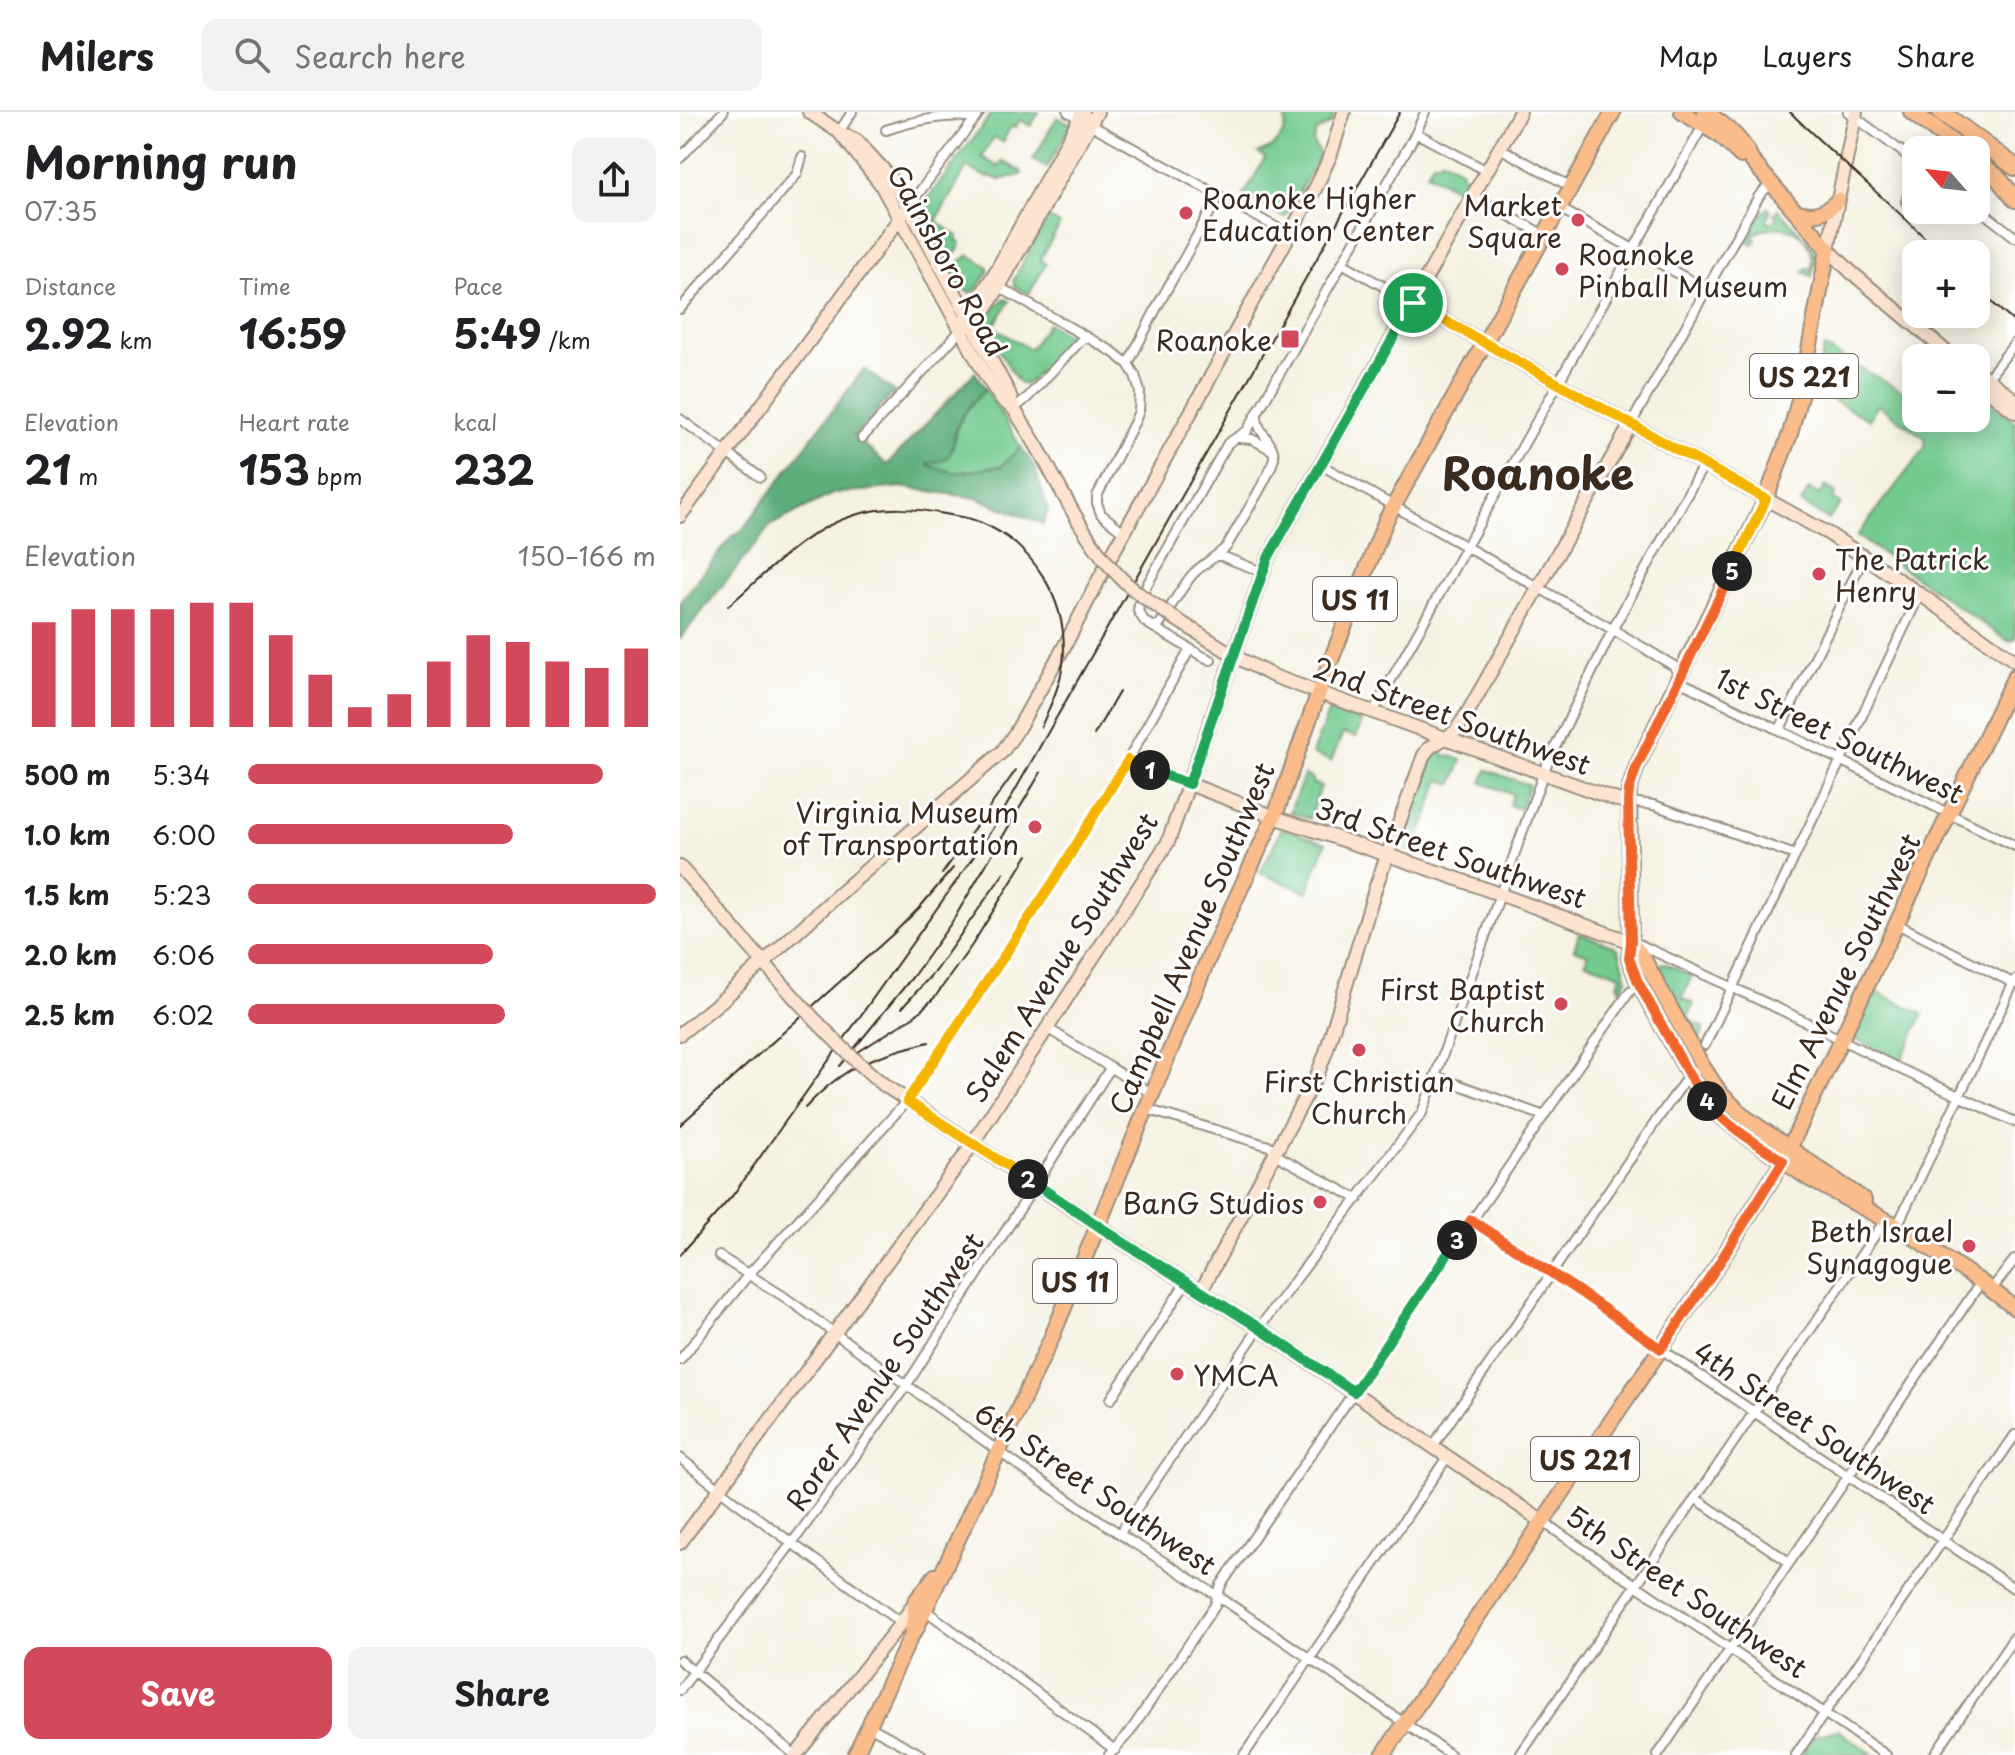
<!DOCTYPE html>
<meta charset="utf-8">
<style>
body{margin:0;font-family:"Playpen Sans",sans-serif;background:#f2f2f2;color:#202124;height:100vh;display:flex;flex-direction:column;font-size:30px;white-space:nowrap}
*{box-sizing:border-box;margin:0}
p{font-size:26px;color:#757577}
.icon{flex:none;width:44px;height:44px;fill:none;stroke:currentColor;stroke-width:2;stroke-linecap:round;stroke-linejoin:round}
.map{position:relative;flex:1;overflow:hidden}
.drawer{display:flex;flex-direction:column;background:#fff;width:680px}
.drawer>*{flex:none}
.needle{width:52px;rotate:298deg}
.fabs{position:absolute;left:1222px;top:24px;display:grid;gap:16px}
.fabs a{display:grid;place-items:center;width:88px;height:88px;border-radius:16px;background:#fff;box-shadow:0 4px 20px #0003;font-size:40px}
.pin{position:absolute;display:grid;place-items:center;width:68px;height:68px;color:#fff;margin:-34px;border:4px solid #fff;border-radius:50%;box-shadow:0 2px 8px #0007}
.km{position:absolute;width:40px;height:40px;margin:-20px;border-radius:50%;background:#222;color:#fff;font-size:22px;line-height:40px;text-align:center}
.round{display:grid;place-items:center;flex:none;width:84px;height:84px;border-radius:16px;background:#f2f2f2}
.summary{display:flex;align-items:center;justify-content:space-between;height:136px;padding:0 24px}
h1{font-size:44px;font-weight:700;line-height:60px}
.stats{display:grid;grid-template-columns:repeat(3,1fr);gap:12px;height:136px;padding:8px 24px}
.stats div{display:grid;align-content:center}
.stats b{font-size:40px;font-weight:700}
.stats small{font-size:22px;font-weight:400}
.stats p{font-size:22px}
.chart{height:224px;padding:16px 24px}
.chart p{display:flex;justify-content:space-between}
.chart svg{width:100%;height:144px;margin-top:8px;stroke:#d1495b;stroke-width:6}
.cta{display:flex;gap:16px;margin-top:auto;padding:16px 24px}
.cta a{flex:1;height:92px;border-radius:16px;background:#d1495b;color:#fff;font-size:32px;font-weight:700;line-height:92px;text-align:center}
.cta a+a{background:#f2f2f2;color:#202124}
ul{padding:0 24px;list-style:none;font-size:26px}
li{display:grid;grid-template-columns:128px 96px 1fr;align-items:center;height:60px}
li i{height:20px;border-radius:10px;background:#d1495b}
header{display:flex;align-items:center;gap:48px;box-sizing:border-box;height:112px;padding:0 40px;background:#fff;border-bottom:2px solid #e0e0e0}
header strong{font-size:38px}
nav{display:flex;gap:44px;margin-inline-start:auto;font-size:28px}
.search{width:560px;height:72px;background:#f2f2f2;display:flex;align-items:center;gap:20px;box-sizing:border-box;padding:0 28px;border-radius:16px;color:#757577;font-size:30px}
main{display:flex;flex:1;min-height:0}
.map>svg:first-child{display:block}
.green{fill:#72ca8f;stroke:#567a56;stroke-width:2}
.forest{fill:#5dae7a;stroke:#4c6c4c;stroke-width:2}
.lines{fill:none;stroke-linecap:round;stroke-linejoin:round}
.street-casing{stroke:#988e80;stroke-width:12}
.secondary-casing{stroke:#988e80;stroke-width:16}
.primary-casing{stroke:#988e80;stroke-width:18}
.highway-casing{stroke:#988e80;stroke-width:20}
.street{stroke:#fff;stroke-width:8}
.secondary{stroke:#fde4d1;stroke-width:12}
.primary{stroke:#fabc8b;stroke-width:14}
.highway{stroke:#fabc8b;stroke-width:16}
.rail{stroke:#3b2a1e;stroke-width:2}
.secondary-bridge-casing{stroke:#988e80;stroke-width:16;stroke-linecap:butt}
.secondary-bridge{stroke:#fde4d1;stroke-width:12}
.split-1-casing{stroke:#fff;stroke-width:16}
.split-2-casing{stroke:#fff;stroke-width:16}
.split-3-casing{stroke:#fff;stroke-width:16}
.split-4-casing{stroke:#fff;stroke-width:16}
.split-5-casing{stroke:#fff;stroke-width:16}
.split-6-casing{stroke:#fff;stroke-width:16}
.split-1{stroke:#22a559;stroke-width:10}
.split-2{stroke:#f5b400;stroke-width:10}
.split-3{stroke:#22a559;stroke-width:10}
.split-4{stroke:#f0652b;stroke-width:10}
.split-5{stroke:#f0652b;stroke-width:10}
.split-6{stroke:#f5b400;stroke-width:10}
.poi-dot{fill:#d1495b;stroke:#fff;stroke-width:3}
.labels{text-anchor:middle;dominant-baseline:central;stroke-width:6;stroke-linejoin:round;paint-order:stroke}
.shield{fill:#fff;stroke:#766a62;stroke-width:2}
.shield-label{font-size:26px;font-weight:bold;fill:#3b2a1e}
.poi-label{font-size:28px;fill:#3b2a1e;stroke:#fff;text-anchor:end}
.street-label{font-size:28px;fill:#3b2a1e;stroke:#fff}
.town-label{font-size:44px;font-weight:bold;fill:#3b2a1e;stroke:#fff}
</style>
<header>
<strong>Milers</strong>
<div class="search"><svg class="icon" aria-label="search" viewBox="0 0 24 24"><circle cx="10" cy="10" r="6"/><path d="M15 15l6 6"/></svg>Search here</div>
<nav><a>Map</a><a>Layers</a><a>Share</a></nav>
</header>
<main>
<section class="drawer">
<div class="summary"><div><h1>Morning run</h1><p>07:35</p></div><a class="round"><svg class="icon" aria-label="share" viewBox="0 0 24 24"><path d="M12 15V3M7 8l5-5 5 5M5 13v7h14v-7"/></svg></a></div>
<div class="stats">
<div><p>Distance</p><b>2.92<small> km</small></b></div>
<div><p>Time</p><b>16:59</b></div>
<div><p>Pace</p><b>5:49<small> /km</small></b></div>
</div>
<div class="stats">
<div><p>Elevation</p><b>21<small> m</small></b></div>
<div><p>Heart rate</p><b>153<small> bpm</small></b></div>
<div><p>kcal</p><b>232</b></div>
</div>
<div class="chart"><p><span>Elevation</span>150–166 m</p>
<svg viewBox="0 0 160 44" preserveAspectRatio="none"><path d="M5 44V12M15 44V8M25 44V8M35 44V8M45 44V6M55 44V6M65 44V16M75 44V28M85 44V38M95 44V34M105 44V24M115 44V16M125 44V18M135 44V24M145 44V26M155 44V20"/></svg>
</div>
<ul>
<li><b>500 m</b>5:34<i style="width:87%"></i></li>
<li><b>1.0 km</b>6:00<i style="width:65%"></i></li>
<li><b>1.5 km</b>5:23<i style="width:100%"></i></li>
<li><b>2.0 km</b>6:06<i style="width:60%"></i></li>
<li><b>2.5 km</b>6:02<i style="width:63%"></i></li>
</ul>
<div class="cta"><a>Save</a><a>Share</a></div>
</section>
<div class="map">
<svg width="1335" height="1643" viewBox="0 0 1335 1643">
<rect width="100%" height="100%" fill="#fff"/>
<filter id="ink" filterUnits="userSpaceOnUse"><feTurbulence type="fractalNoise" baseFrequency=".0125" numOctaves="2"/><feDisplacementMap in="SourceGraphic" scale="16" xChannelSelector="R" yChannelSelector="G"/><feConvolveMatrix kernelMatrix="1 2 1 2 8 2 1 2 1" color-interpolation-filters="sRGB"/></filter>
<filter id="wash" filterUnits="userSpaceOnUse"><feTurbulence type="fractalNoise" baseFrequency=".006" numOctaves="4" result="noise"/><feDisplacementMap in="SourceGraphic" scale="32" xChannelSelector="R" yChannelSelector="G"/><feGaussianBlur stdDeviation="1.8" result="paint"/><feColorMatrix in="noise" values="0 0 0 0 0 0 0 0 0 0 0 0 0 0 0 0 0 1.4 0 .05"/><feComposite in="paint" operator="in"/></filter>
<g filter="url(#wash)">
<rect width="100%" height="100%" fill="#f5f2e3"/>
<!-- green -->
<path class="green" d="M313,0h46l-8,14 -11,-6 -5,8 -4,-2 -8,16 -9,-5 -12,20 17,10 3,-6 20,11 -1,3 -22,5 -9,-4 -2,2 -21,-11 -31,54 22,15 -2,4 5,3 -4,9 -11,7 -23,-43 -1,-10z
M615,0h39l-3,11 -15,9 -3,10 7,13 -34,61 -3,1 -39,-22 21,-37 -7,-5c18,-5 30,-19 27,-37z
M377,5l14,7 -24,44 -14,-8z
M761,47l21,11v5l6,3 -6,14 -35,-19 6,-11h6z
M1088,96l3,3 -4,9 2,2 4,1 4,-6 -3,-3 4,-5 36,39 2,8 -4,20 -9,-4 3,-4h6c4,-37 -30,-50 -60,-33l4,5 -2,4 -8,-3 13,-24z
M368,105l12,7 -20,36 6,4 -17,30 -14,-7 -2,-6z
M289,143l18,11 2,5 -12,18 -7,4 -8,-4 -11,-21z
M325,187l5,2 -17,26 37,22 18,-26 21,13 -1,7 -41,41h-7l-4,-5c-6,-12 -27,-42 -28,-53 -2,-11 9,-23 17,-27z
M1144,235l92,52v19h60v-28l39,32v217l-5,2 -5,-2 -148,-103 68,-88v-10l-47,-33 -9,15 -54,-30z
M306,277l35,58 -20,19 -45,7 -28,-8v-2l23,-12c3,-26 16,-45 35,-62z
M1146,374l10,8 -3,5 8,5 -13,16 -27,-17 8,-14 11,6z
M649,598l33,12 -6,15 -13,-4 -12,28 -19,-7z
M757,640l25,8 -9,24 -13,-4 -25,69 -9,2 -4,-3 -2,-5 31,-86z
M807,658l42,15 -9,24 -11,-4 4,-11 -31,-11z
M624,663l9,4 -1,4 9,3 -12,33 -19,-7z
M602,716l44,15 -19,49 -47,-19z
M899,821l36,13 4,4 8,29 -7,11 -2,-5 3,-10 -36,-13 3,-8 -14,-5z
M984,851l28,13 -10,22 12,6 -7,15 18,9 -6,12 -2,1 -39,-69 1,-8z
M1195,879l48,23 -22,47 -48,-23z
M1158,1618l36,25h-73l13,-19z"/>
<!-- forest -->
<path class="forest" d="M184,257l31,23 -41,44 33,29 88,-93 11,17c-12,11 -22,22 -29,37 -4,9 -2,25 -10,32 -4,4 -13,4 -19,5v2l28,8 45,-7 20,-19 14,21 13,43 -5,13 -66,-26 -76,-11 -69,7 -61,31 -91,114v-37l52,-66 10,-6z"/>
</g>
<g filter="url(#ink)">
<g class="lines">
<!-- street casing -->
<g class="street-casing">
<path id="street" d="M388,0l222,123
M1168,0l68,50
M206,18c23,-8 66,-18 89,-11
M159,20l13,-20
M736,21l71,38
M820,36l71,39
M0,46l43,-46
M793,84l71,39
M1226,90l10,-34
M228,95l72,-95
M1296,95l39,30
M879,96l138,76 9,7
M662,151l71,40
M319,175l114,65 15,12 7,11 5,17 -1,19 -4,10 -38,75v7l4,11 24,19
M0,197l117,-135 5,-17
M448,252l29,-57 62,-111
M1305,270l30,-39
M334,297l14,-12 57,-61
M0,307l80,58
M951,312l128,-228 12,-13
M182,326l98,-107
M559,326l13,1 18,10
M641,353l296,167 57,34 5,11 6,7 330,162
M539,443l43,17
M473,515l7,-3c10,-16 20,-34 32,-49 11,-12 25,-18 35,-29 8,-16 48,-77 47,-90 -1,-16 -17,-23 -17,-40
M531,548l-9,-4 -57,-34 -7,-11 2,-14 88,-154 19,-12 169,-298 9,-21
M693,600l331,-588
M1100,617l84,-172
M448,648l16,8 45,16
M949,690l25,3 141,50
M1217,812l118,60
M956,831l158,73 106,53 115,53
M367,916l104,65
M1025,933l215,-451
M755,964l109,40
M466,997l133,40
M596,1043l82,44
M791,1108l136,91 54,38 354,240
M1217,1114l118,-246
M39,1144l64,40 243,175 106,71 86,54 233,159
M1311,1178l24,-31
M0,1248l69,-86 158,-173 147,-220 74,-121 62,-111
M431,1287l75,-117
M753,1334l228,-332 28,-39 14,-8
M0,1346l56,44 165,121
M1015,1386l94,64
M863,1410l343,233
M440,1421l139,-205 163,-215 124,-347 70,-143 88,-159
M245,1498l190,140
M0,1548l115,95
M0,1578l121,-159 105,-145 205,-319
M189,1614l53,29
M429,1643l21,-23 85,-127 6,-20 409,-594
M564,1643l204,-299
M840,1643l366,-536
M978,1643l323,-473
M1116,1643l219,-320
M1254,1643l81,-119"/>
</g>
<!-- secondary casing -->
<g class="secondary-casing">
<path id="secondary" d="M129,0l30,20 18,9 33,36 27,45 92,171 5,16
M1176,0l-28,137 23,23 103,86
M159,20l41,51 106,193 15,23 13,10 24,39
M733,191l416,231 91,60 95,67
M285,209l31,-50 87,-159
M286,215l20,-19 13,-21 98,-175
M1296,258l39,30
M1296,269l39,31
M0,404l228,-309
M494,506l66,41 33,17 344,124 11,2
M509,672l94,36 161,54 187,68
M0,755l114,130
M0,922l41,-33 118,-107 148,-129 15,-13 14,-20 48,-85 46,-89 207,-373 14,-31 13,-42
M204,973l237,156 138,87 284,194
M521,1179l117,-218 8,-21 50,-166 48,-131 5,-7 26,-16 13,-20 163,-288
M0,1431l283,-385 205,-316 100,-284 252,-446
M116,1643l105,-132 14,-21"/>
</g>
<!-- primary casing -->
<g class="primary-casing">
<path id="primary" d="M1002,0l37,23 22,21
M1025,0c20,12 39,28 47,49l76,88 -27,143 -11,42 -9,24 -15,41 -87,178 -42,89 -8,24 2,152 -2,16 9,24 56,102 25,31 20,16 69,47 89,48 84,56 34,26
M1115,99c18,6 30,3 43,-11
M951,830l11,14 61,111 17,26 26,25 118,82
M232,1516l3,-12v-14l20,-26
M175,1643l56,-119 5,-7 135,-290 157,-380 69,-149 47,-132 62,-158 227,-408
M703,1643l335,-490 65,-104 232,-485"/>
</g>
<!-- highway casing -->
<g class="highway-casing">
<path id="highway" d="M1232,0l50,38
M1261,0l74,55
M1296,49l21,16 18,22"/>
</g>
<!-- street -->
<use href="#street" class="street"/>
<!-- secondary -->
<use href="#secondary" class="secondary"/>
<!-- primary -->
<use href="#primary" class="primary"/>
<!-- highway -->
<use href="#highway" class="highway"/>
<!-- rail -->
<path class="rail" d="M1110,0c49,49 103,92 151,142
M1296,176l39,35
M48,494c39,-33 76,-76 127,-91 30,-9 59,-7 90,-1 10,2 20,3 29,6 59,21 96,82 89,144 -3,22 -13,42 -22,63
M414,623l25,-43
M262,762l74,-104
M222,896l33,-37 69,-98
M178,940l58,-37 19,-18 37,-52 56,-90
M160,954l74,-91 38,-53 89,-150
M125,996c41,-44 67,-51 124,-66
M0,1013l213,-191 27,-27 33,-39
M0,1143l53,-60 244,-343 23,-35 400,-705"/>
<!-- secondary-bridge casing -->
<g class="secondary-bridge-casing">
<path id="secondary-bridge" d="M358,336c23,41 48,95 81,128 16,17 36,29 55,42
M114,885c29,32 57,61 90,88"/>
</g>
<!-- secondary-bridge -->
<use href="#secondary-bridge" class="secondary-bridge"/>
</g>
</g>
<g class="lines" filter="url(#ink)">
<!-- split-1 casing -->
<g class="split-1-casing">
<path id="split-1" d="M470,658l39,14 79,-226 145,-255"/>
</g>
<!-- split-2 casing -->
<g class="split-2-casing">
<path id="split-2" d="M348,1067l-121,-78 147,-220 74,-121 22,10"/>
</g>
<!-- split-3 casing -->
<g class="split-3-casing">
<path id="split-3" d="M348,1067l93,62 132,83 101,68 103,-152"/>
</g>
<!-- split-4 casing -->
<g class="split-4-casing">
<path id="split-4" d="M777,1128l14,-20 109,72 81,57 57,-84 65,-104c-26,-18 -57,-34 -76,-60"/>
</g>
<!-- split-5 casing -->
<g class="split-5-casing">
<path id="split-5" d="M1027,989l-18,-26 -51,-93 -9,-24 2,-16 -3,-140 1,-12 8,-24 95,-195"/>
</g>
<!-- split-6 casing -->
<g class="split-6-casing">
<path id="split-6" d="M733,191l353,196 -34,72"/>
</g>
<!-- split-1 -->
<use href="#split-1" class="split-1"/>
<!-- split-2 -->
<use href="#split-2" class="split-2"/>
<!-- split-3 -->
<use href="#split-3" class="split-3"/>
<!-- split-4 -->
<use href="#split-4" class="split-4"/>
<!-- split-5 -->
<use href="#split-5" class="split-5"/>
<!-- split-6 -->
<use href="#split-6" class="split-6"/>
</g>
<!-- markers -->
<g class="poi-dot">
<circle cx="506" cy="101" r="8"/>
<circle cx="898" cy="108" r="8"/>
<circle cx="882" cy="157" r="8"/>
<rect x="600" y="217" width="20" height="20" rx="4"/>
<circle cx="1139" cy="462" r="8"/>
<circle cx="355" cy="715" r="8"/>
<circle cx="881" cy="892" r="8"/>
<circle cx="679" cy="938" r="8"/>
<circle cx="640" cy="1090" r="8"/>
<circle cx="1289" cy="1134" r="8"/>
<circle cx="497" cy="1262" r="8"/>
</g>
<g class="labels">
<!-- shield labels -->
<g class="shield">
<rect x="1070" y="242" width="108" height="44" rx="6"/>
<rect x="633" y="465" width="84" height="44" rx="6"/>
<rect x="353" y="1147" width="84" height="44" rx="6"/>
<rect x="851" y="1325" width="108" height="44" rx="6"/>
</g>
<g class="shield-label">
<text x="1124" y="264">US 221</text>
<text x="675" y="487">US 11</text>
<text x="395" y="1169">US 11</text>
<text x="905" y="1347">US 221</text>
</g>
<!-- poi labels -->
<g class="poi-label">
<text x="522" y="85" text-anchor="start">Roanoke Higher<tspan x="522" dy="32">Education Center</tspan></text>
<text x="882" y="92">Market<tspan x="882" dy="32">Square</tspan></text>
<text x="898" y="141" text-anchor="start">Roanoke<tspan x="898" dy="32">Pinball Museum</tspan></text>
<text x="592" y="227">Roanoke</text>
<text x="1155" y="446" text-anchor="start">The Patrick<tspan x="1155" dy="32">Henry</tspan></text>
<text x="339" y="699">Virginia Museum<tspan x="339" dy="32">of Transportation</tspan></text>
<text x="865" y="876">First Baptist<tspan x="865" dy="32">Church</tspan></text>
<text x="679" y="968" text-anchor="middle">First Christian<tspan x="679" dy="32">Church</tspan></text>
<text x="624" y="1090">BanG Studios</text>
<text x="1273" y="1118">Beth Israel<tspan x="1273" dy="32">Synagogue</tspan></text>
<text x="513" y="1262" text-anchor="start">YMCA</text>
</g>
<!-- street labels -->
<g class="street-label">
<text transform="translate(268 148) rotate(61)">Gainsboro Road</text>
<text transform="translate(772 603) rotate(20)">2nd Street Southwest</text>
<text transform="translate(1160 623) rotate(26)">1st Street Southwest</text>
<text transform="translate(771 740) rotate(19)">3rd Street Southwest</text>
<text transform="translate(511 826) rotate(-67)">Campbell Avenue Southwest</text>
<text transform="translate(381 845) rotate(-58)">Salem Avenue Southwest</text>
<text transform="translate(1165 859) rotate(-64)">Elm Avenue Southwest</text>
<text transform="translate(204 1259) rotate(-56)">Rorer Avenue Southwest</text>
<text transform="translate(1135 1315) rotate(34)">4th Street Southwest</text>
<text transform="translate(416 1376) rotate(34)">6th Street Southwest</text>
<text transform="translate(1007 1479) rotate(34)">5th Street Southwest</text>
</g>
<!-- town labels -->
<g class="town-label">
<text x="858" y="360">Roanoke</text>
</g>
</g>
</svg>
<div class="fabs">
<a><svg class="needle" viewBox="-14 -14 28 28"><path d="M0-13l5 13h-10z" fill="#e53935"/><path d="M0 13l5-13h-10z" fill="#757577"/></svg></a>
<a>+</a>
<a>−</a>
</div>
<div class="pin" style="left:733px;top:191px;background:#1e9e55"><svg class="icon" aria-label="arrive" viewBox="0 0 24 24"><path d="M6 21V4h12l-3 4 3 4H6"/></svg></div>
<b class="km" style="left:470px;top:658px">1</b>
<b class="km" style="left:348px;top:1067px">2</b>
<b class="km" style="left:777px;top:1128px">3</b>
<b class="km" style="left:1027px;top:989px">4</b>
<b class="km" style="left:1052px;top:459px">5</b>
</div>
</main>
